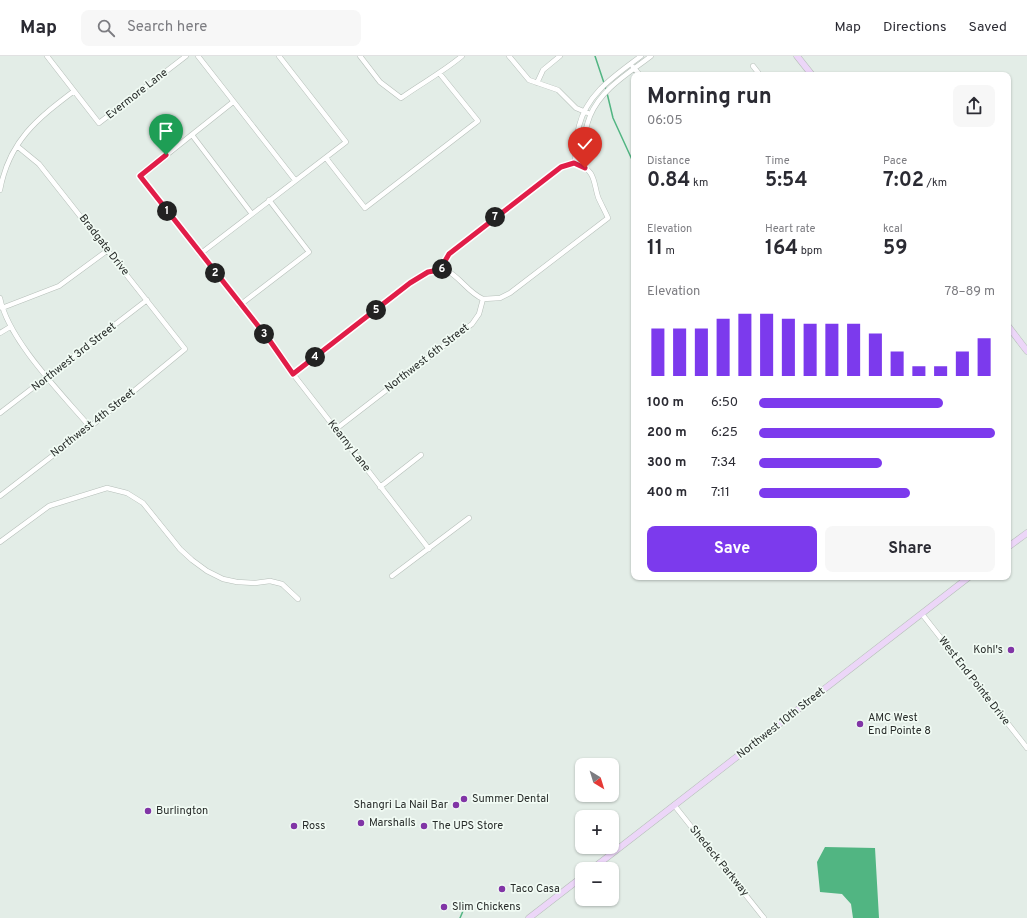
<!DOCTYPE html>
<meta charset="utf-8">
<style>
body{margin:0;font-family:Overpass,sans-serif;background:#f7f7f7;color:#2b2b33;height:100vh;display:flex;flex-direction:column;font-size:15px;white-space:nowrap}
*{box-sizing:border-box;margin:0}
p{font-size:13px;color:#7c7c81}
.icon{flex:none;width:22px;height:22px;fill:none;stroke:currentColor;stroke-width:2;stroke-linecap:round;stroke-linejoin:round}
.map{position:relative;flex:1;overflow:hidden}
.details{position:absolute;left:631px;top:16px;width:380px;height:508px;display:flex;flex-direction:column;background:#fff;border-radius:8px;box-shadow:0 1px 3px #0004}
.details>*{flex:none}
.needle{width:26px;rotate:142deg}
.tools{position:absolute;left:575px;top:702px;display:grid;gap:8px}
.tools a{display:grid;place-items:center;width:44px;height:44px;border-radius:8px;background:#fff;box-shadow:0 1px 3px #0004;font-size:20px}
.pin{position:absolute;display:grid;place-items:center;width:34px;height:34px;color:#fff;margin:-41px -17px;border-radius:50% 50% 50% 0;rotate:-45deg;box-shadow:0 0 4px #0007}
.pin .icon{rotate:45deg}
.km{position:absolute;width:20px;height:20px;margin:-10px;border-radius:50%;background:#222;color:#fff;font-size:11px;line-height:20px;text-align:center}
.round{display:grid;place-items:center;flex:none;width:42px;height:42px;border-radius:8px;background:#f7f7f7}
.summary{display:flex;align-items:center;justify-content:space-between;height:68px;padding:0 16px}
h1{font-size:22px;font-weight:700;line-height:30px}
.figures{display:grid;grid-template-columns:repeat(3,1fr);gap:6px;height:68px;padding:4px 16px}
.figures div{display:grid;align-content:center}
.figures b{font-size:20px;font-weight:700}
.figures small{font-size:11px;font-weight:400}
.figures p{font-size:11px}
.chart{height:112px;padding:8px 16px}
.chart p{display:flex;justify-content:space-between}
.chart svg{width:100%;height:72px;margin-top:4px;stroke:#7c3aed;stroke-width:6}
.button{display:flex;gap:8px;margin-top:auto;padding:8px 16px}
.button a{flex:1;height:46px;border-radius:8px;background:#7c3aed;color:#fff;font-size:16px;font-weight:700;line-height:46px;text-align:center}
.button a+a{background:#f7f7f7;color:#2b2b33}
ul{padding:0 16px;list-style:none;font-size:13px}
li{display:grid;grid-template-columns:64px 48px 1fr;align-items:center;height:30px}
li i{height:10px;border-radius:5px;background:#7c3aed}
header{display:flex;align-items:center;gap:24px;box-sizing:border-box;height:56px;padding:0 20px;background:#fff;border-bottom:1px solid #e1e1e2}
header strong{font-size:19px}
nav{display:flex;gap:22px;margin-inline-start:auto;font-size:14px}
.search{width:280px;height:36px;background:#f7f7f7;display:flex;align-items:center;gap:10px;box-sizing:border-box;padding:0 14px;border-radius:8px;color:#7c7c81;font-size:15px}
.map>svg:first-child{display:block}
.water{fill:#51b582}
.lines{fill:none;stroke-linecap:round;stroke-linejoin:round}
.stream{stroke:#51b582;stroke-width:1.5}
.street-casing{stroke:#b6bfb9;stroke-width:5.5}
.secondary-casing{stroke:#b6bfb9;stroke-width:7}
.street{stroke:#fff;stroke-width:4.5}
.secondary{stroke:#ecd6f8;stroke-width:6}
.route-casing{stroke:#fff;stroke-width:8}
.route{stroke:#e11d48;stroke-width:5}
.poi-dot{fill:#8135a6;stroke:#f1fbf4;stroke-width:1.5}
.labels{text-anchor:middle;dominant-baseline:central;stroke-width:3.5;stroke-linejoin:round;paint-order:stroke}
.street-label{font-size:11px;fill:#282c2a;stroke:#f1fbf4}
.poi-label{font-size:11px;fill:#282c2a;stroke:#f1fbf4;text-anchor:start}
</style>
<header>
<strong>Map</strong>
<div class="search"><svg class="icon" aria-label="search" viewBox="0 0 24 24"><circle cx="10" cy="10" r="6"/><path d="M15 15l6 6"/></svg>Search here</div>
<nav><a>Map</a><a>Directions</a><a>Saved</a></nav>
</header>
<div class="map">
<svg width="1027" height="862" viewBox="0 0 1027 862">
<rect width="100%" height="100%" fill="#e3ede7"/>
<!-- water -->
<path class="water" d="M825,791l50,1 4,70h-26l-2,-14 -9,-10 -22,-2 -3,-30z"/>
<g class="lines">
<!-- stream -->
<path class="stream" d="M595,0l11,33
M607,37l6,25 21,46
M460,862l3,-7 -1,-10"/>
<!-- street casing -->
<g class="street-casing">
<path id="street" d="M47,0l52,67 87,-67
M198,0l97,124
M360,0l20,26 21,16c21,-15 42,-26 61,-42
M509,0l20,24 29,10 18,18 12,5
M753,10l7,9
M633,11l7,8
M537,27l6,-13 17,-14
M233,46l-93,74 130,165 23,33 136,175
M192,79l60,79
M326,102l39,50 113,-87 -38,-47
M575,107c1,-12 1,-25 4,-37 8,-33 37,-51 62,-70
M579,108c3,-16 5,-33 11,-48 11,-27 39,-43 61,-60
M0,134c9,-49 37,-71 74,-99
M200,198l146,-112 -67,-86
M444,213c16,7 23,23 39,30
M0,242c8,42 62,96 90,129
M240,249l69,-53 -40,-52
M2,252l57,-22 49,-36
M0,277l10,-6
M293,318l117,-91 18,-11 16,-3 1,-8 4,-7 112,-87 14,-4c21,7 18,18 23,34 3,7 7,14 10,21l-98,75 -10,5 -17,1 -4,15 -7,10 -136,105
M0,357l147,-113
M380,431l41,-32
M0,440l90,-69 95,-78 -146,-185 -22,-18
M0,486l49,-36 58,-18 20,5 16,10 37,46 12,11 15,11 16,8 14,3 18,1 15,-2 12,3 16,15
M392,520l77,-58
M922,558l105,134
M674,749l90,113"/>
</g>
<!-- secondary casing -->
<g class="secondary-casing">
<path id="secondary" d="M797,0l15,19
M1008,270l19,25
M1008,491l19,-14
M592,813l377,-292
M529,862l53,-41"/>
</g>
<!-- street -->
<use href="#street" class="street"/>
<!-- secondary -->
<use href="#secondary" class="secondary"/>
</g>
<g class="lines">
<!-- route casing -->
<g class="route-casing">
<path id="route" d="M166,99l-26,21 130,165 23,33 117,-91 18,-11 16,-3 1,-8 4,-7 112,-87 13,-4 11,5"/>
</g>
<!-- route -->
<use href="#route" class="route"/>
</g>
<!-- markers -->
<g class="poi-dot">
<circle cx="1011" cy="594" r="4"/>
<circle cx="860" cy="668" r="4"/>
<circle cx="464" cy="743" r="4"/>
<circle cx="456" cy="749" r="4"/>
<circle cx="148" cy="755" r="4"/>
<circle cx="361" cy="767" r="4"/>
<circle cx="294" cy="770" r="4"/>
<circle cx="424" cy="770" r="4"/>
<circle cx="502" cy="833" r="4"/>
<circle cx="444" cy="851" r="4"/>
</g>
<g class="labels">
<!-- street labels -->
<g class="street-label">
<text transform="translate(137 38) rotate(-38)">Evermore Lane</text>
<text transform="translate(104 189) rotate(52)">Bradgate Drive</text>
<text transform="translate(74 301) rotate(-38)">Northwest 3rd Street</text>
<text transform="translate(427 302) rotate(-38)">Northwest 6th Street</text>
<text transform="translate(93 367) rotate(-38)">Northwest 4th Street</text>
<text transform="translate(349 390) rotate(52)">Kearny Lane</text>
<text transform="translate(974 625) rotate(52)">West End Pointe Drive</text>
<text transform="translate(781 667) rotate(-38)">Northwest 10th Street</text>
<text transform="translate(719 805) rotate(51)">Shedeck Parkway</text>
</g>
<!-- poi labels -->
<g class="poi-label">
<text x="1003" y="594" text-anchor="end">Kohl's</text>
<text x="868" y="662">AMC West<tspan x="868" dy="13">End Pointe 8</tspan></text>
<text x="472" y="743">Summer Dental</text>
<text x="448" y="749" text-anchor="end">Shangri La Nail Bar</text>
<text x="156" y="755">Burlington</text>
<text x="369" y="767">Marshalls</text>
<text x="302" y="770">Ross</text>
<text x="432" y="770">The UPS Store</text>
<text x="510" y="833">Taco Casa</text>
<text x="452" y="851">Slim Chickens</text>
</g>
</g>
</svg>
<div class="tools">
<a><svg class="needle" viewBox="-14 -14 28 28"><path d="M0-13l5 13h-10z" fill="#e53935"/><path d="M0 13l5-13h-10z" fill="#7c7c81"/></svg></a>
<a>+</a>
<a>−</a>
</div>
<div class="pin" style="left:166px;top:99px;background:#1e9e55"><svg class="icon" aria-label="arrive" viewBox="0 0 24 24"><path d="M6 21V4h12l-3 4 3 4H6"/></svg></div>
<div class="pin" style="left:585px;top:112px;background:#d93025"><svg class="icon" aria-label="check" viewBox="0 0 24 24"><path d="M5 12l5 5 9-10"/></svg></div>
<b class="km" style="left:167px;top:155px">1</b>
<b class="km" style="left:215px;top:217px">2</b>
<b class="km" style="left:264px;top:278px">3</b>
<b class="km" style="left:315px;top:301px">4</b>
<b class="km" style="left:376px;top:254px">5</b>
<b class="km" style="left:442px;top:213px">6</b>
<b class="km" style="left:495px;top:161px">7</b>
<section class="details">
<div class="summary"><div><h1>Morning run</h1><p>06:05</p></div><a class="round"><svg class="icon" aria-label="share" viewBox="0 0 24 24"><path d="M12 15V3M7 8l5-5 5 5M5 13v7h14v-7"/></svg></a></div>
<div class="figures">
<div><p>Distance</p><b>0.84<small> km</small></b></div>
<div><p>Time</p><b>5:54</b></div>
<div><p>Pace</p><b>7:02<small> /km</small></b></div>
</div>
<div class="figures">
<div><p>Elevation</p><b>11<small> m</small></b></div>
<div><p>Heart rate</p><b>164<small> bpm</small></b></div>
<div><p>kcal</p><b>59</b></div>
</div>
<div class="chart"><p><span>Elevation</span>78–89 m</p>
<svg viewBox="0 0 160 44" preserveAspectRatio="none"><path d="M5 44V15M15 44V15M25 44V15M35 44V9M45 44V6M55 44V6M65 44V9M75 44V12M85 44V12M95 44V12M105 44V18M115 44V29M125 44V38M135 44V38M145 44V29M155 44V21"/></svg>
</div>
<ul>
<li><b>100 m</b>6:50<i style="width:78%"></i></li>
<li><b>200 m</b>6:25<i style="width:100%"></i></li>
<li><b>300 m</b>7:34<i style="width:52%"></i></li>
<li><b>400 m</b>7:11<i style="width:64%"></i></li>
</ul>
<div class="button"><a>Save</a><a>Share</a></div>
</section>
</div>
